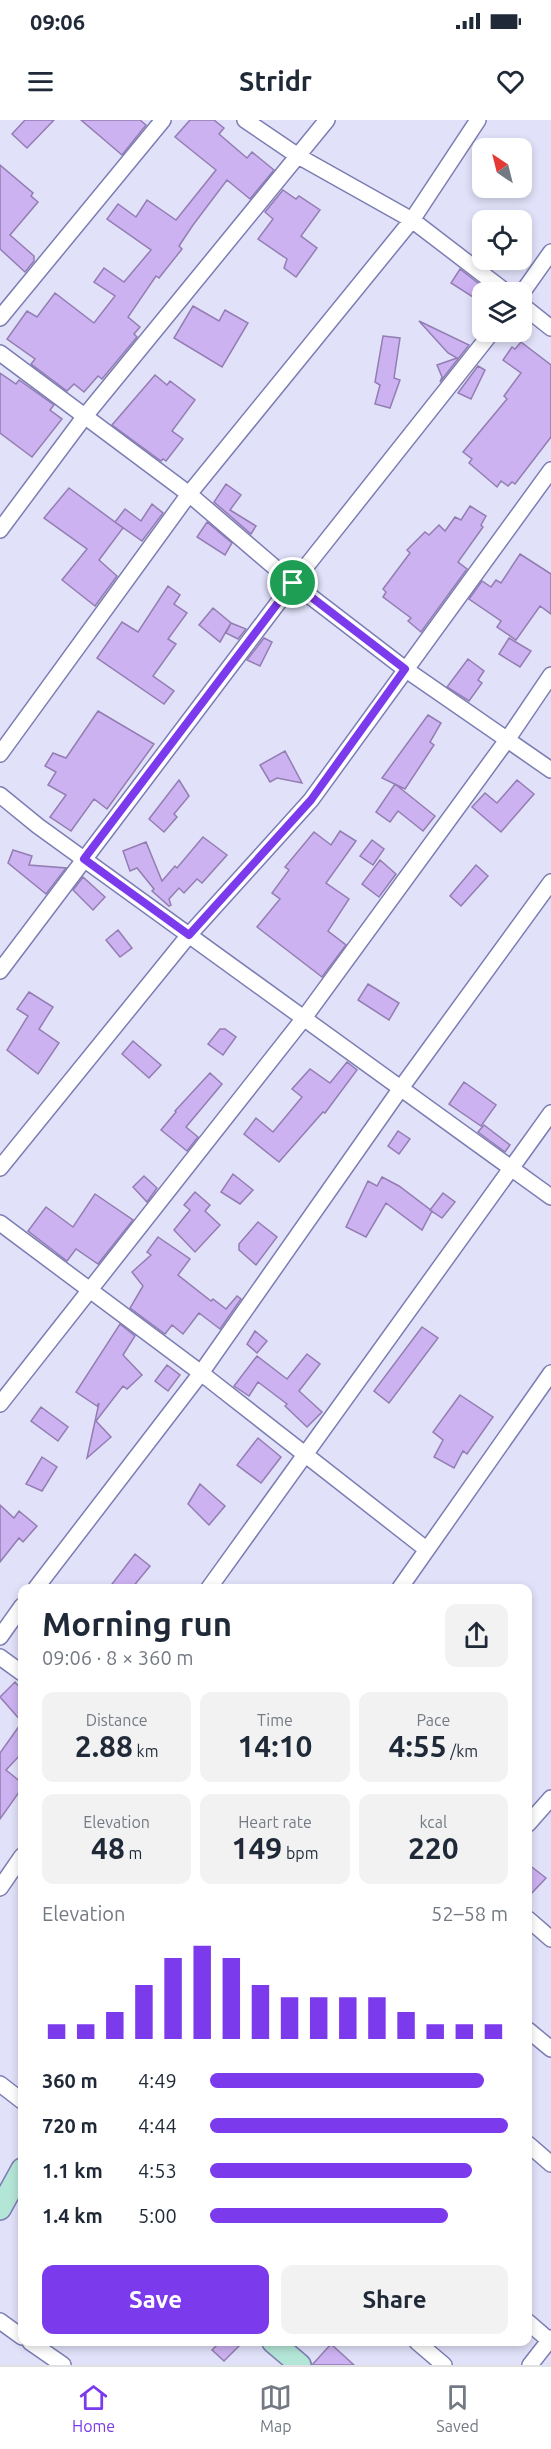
<!DOCTYPE html>
<meta charset="utf-8">
<style>
body{margin:0;font-family:Ubuntu,sans-serif;background:#f2f2f3;color:#1f2937;height:100vh;display:flex;flex-direction:column;font-size:22px;white-space:nowrap}
*{box-sizing:border-box;margin:0}
p{font-size:20px;color:#747a83}
.icon{flex:none;width:33px;height:33px;fill:none;stroke:currentColor;stroke-width:2;stroke-linecap:round;stroke-linejoin:round}
.map{position:relative;flex:1;overflow:hidden}
.side{position:absolute;left:18px;top:1464px;width:514px;height:762px;display:flex;flex-direction:column;background:#fff;border-radius:12px;box-shadow:0 3px 9px #0003}
.side>*{flex:none}
.needle{width:39px;rotate:325deg}
.fabs{position:absolute;left:472px;top:18px;display:grid;gap:12px}
.fabs a{display:grid;place-items:center;width:60px;height:60px;border-radius:12px;background:#fff;box-shadow:0 3px 9px #0003;font-size:30px}
.pin{position:absolute;display:grid;place-items:center;width:51px;height:51px;color:#fff;margin:-26px;border:3px solid #fff;border-radius:50%;box-shadow:0 2px 6px #0007}
.round{display:grid;place-items:center;flex:none;width:63px;height:63px;border-radius:12px;background:#f2f2f3}
.head{display:flex;align-items:center;justify-content:space-between;height:102px;padding:0 24px}
h1{font-size:33px;font-weight:600;line-height:45px}
.stats{display:grid;grid-template-columns:repeat(3,1fr);gap:9px;height:102px;padding:6px 24px}
.stats div{display:grid;align-content:center;border-radius:12px;background:#f2f2f3;text-align:center}
.stats b{font-size:30px;font-weight:600}
.stats small{font-size:16px;font-weight:400}
.stats p{font-size:16px}
.chart{height:168px;padding:12px 24px}
.chart p{display:flex;justify-content:space-between}
.chart svg{width:100%;height:108px;margin-top:6px;stroke:#7c3aed;stroke-width:6}
.cta{display:flex;gap:12px;margin-top:auto;padding:12px 24px}
.cta a{flex:1;height:69px;border-radius:12px;background:#7c3aed;color:#fff;font-size:24px;font-weight:600;line-height:69px;text-align:center}
.cta a+a{background:#f2f2f3;color:#1f2937}
ul{padding:0 24px;list-style:none;font-size:20px}
li{display:grid;grid-template-columns:96px 72px 1fr;align-items:center;height:45px}
li i{height:15px;border-radius:8px;background:#7c3aed}
.status{display:flex;justify-content:space-between;align-items:center;height:42px;padding:0 30px;background:#fff;direction:ltr}
.status svg{height:16px;fill:currentColor}
header{display:flex;justify-content:space-between;align-items:center;height:78px;padding:0 24px;background:#fff;font-size:27px;font-weight:600}
.menu{display:flex;justify-content:space-around;align-items:center;height:84px;border-top:2px solid #e0e1e3;background:#fff;font-size:16px;color:#747a83}
.menu a{display:grid;justify-items:center;gap:3px}
.menu .selected{color:#7c3aed}
.map>svg:first-child{display:block}
.building{fill:#ccb2f1;stroke:#937db2;stroke-width:1.5}
.lines{fill:none;stroke-linecap:round;stroke-linejoin:round}
.street-casing{stroke:#7c7db3;stroke-width:18}
.secondary-casing{stroke:#7c7db3;stroke-width:24}
.street{stroke:#fff;stroke-width:15}
.secondary{stroke:#b4e6d7;stroke-width:21}
.route-casing{stroke:#fff;stroke-width:12}
.route{stroke:#7c3aed;stroke-width:8}
</style>
<div class="status"><b>09:06</b><svg viewBox="0 0 49 12"><path d="M0 12V9h3v3zM5 12V6h3v6zM10 12V3h3v9zM15 12V0h3v12zM26 1h20v11H26zM47 4h2v5h-2z"/></svg></div>
<header><svg class="icon" aria-label="menu" viewBox="0 0 24 24"><path d="M4 6h16M4 12h16M4 18h16"/></svg>Stridr<svg class="icon" aria-label="heart" viewBox="0 0 24 24"><path d="M12 20l-8-8c-3-5 5-10 8-4 3-6 11-1 8 4z"/></svg></header>
<div class="map">
<svg width="551" height="2245" viewBox="0 0 551 2245">
<rect width="100%" height="100%" fill="#e1e2fa"/>
<!-- building -->
<path class="building" d="M25,0h29l-27,28 -15,-14z
M81,0h59l6,5 -24,30z
M190,0h24l10,8 -5,6 28,24 5,-6 22,18 -24,29 -23,-19 -34,45 -14,21 3,3 -23,29 -3,-2 -28,41 12,10 -6,7 3,3 -35,42 -4,-3 -14,16 -10,-8 -7,7 -36,-27 4,-5 -28,-20 20,-28 10,6 18,-24 39,30 21,-27 -21,-14 10,-14 20,14 27,-32 -44,-31 11,-15 18,13 11,-17 29,20 40,-50 -41,-33z
M0,45l33,28 -2,3 7,6 -28,33 24,21v5l-9,11 -25,-23z
M283,70l13,9 3,-3 21,14 -19,26 16,12 -21,29 -12,-9 3,-9 -29,-20 15,-20 -8,-7z
M460,149l23,18 -7,12 -25,-16z
M193,186l26,15 6,-11 23,13 -26,44 -48,-29z
M419,201l50,24 -29,37 2,-5 -5,-12 20,-7 -9,-5z
M383,216l17,2 -6,40 6,2 -10,28 -15,-4 5,-19 -5,-3z
M521,222l30,23v72l-36,47 -3,-2 -4,4 -7,-5 -4,6 -28,-24 3,-4 -9,-7 44,-53 -3,-3 17,-23 -18,-13 9,-13 3,2z
M478,246l7,4 -14,29 -13,-6z
M0,253l16,11 3,-4 35,25 -4,5 12,9 -30,38 -32,-24z
M155,255l12,10 3,-4 25,19 -23,31 11,8 -17,22 -3,-2 -2,2 -49,-36z
M226,364l15,11 -11,15 26,16 -5,8 -37,-32z
M69,368l54,40 -24,32 18,16 -22,30 -33,-26 25,-31 -43,-31z
M152,384l11,9 -21,28 -27,-19 10,-13 16,12z
M470,386l16,10 -5,9 2,2 -25,35 9,7 -46,63 -13,-11 3,-3 -28,-21 3,-5 -3,-3 27,-36 -3,-3 18,-18 4,3 10,-10 6,6 10,-14 6,3z
M207,402l25,21 -7,12 -28,-18z
M520,434l31,20v40l-11,-8 -24,34 -19,-13 4,-6 -32,-22 13,-18 9,6 5,-7 5,3z
M168,466l12,9 -6,9 13,9 -19,26 8,5 -23,32 21,15 -10,13 -67,-46 25,-36 16,10z
M213,488l18,15 -11,19 -21,-17z
M231,503l15,6 -8,10 -12,-6z
M264,518l8,4 -12,24 -13,-6z
M509,518l22,13 -11,16 -21,-13z
M468,539l16,12 -6,9 4,3 -13,18 -22,-14z
M98,591l56,33 -47,65 -13,-10 -23,32 -21,-14 16,-22 -18,-10 8,-13 -11,-6 8,-13 13,5z
M428,595l13,8 -11,19 4,3 -29,44 -23,-11z
M285,631l17,32 -25,-5 -7,4 -10,-17z
M179,660l10,16 -15,18 3,3 -13,15 -15,-13z
M517,660l17,14 -33,38 -29,-25 13,-14 12,10z
M395,664l40,32 -12,15 -25,-20 -8,11 -14,-10z
M340,711l16,10 -30,42 23,16 -21,32 18,14 -24,32 -65,-50 23,-28 -8,-6 17,-23 -4,-3 29,-35 17,13z
M203,717l24,18 -25,28 -5,-4 -13,14 -5,-5 -10,11 2,6 -2,1 -17,-15 2,-2 -17,-21 -7,3 -7,-20 23,-9 16,39 13,-15 2,2z
M372,720l12,9 -11,16 -13,-9z
M13,730l19,6 -3,9 37,3 -20,26 -38,-31z
M380,740l16,14 -17,23 -17,-13z
M476,745l12,11 -27,30 -11,-10z
M83,757l22,20 -12,13 -20,-20z
M118,810l14,18 -12,9 -14,-17z
M368,864l31,19 -10,17 -31,-20z
M29,872l24,15 -14,22 20,14 -21,31 -31,-24 21,-34 -11,-7z
M220,909h5l11,8 -13,18 -15,-11z
M133,921l28,24 -12,13 -27,-24z
M347,942l10,8 -32,43 -2,-1 -44,50 -35,-28 12,-16 17,14 29,-35 -10,-8 18,-20 20,14z
M210,953l12,11 -36,43 12,10 -11,14 -26,-21 15,-18 -1,-1z
M464,962l32,23 -15,21 -32,-22z
M484,1005l26,20 -5,7 -27,-20z
M398,1011l12,8 -11,15 -11,-8z
M233,1054l20,16 -13,14 -19,-12z
M144,1056l13,12 -10,14 -14,-15z
M382,1057l17,9 33,25 -10,19 -36,-27 -20,34 -20,-10 22,-46 9,5z
M195,1072l15,13 -5,6 15,14 -25,27 -21,-22 16,-20 -6,-5z
M443,1073l12,9 -13,16 -12,-8z
M95,1074l38,26 -35,44 -22,-15 -9,12 -39,-30 18,-24 27,20z
M258,1102l19,15 -21,28 -17,-15v-6z
M158,1117l32,22 -12,16 33,26 2,-2 13,10 11,-13 4,3 -21,30 -21,-16 -16,21 -11,-9 -7,9 -35,-26 13,-22 -11,-14 19,-17 -4,-3z
M120,1204l15,12 -12,19 19,20 -15,14 -4,-3 -27,35 15,16 -24,21 12,-55 -2,3 -21,-14z
M422,1207l16,11 -49,65 -15,-12z
M255,1211l12,10 -10,12 -10,-9z
M307,1234l13,10 -21,27 23,21 -15,15 -22,-21 2,-2 -29,-22 -9,14 -15,-10 23,-30 30,23z
M167,1245l13,10 -12,16 -13,-10z
M460,1275l33,22 -26,37 -4,-3 -9,17 -20,-11 9,-17 -10,-8z
M41,1287l27,20 -10,14 -27,-20z
M258,1318l23,19 -20,26 -24,-18z
M42,1337l15,10 -15,24 -16,-7z
M200,1364l25,22 -16,19 -21,-21z
M0,1385l14,13 5,-7 18,15 -14,16 -4,-4 -19,24z
M135,1434l15,12 -18,22h-23z
M15,1562l7,8v63l-16,17 16,13v5l-22,31v-66l22,-31 -22,-25z
M528,1744l18,14 -18,19z
M220,2222h23l-19,19 -12,-11z
M331,2224l23,21h-42z"/>
<g class="lines">
<!-- street casing -->
<g class="street-casing">
<path id="street" d="M245,0l53,36 114,64 94,72
M522,173l29,-41
M522,185l29,23
M0,198l163,-198
M0,233l189,141 223,-274 66,-100
M0,410l85,-114 242,-296
M0,634l189,-260 104,89 112,86 146,101
M0,675l38,31 513,371
M0,851l293,-388 199,-251
M0,1048l189,-233 122,-135 240,-330
M0,1103l201,150 225,176
M0,1284l304,-386 203,-278 44,-65
M36,1468l165,-215 200,-285 150,-206
M209,1468l342,-475
M400,1468l151,-215
M0,1517l22,-31
M0,1537l22,16
M528,1704l23,-26
M0,1768l22,-32
M528,1799l23,20
M528,1910l23,19
M0,1964l22,17
M528,2024l23,20
M0,2201l22,16
M528,2202l23,20
M30,2222l33,23
M417,2222l27,23
M530,2245l21,-27"/>
</g>
<!-- secondary casing -->
<g class="secondary-casing">
<path id="secondary" d="M0,2089l22,-40
M273,2222l27,23"/>
</g>
<!-- street -->
<use href="#street" class="street"/>
<!-- secondary -->
<use href="#secondary" class="secondary"/>
</g>
<g class="lines">
<!-- route casing -->
<g class="route-casing">
<path id="route" d="M293,463l112,86 -94,131 -122,135 -105,-76z"/>
</g>
<!-- route -->
<use href="#route" class="route"/>
</g>
</svg>
<div class="fabs">
<a><svg class="needle" viewBox="-14 -14 28 28"><path d="M0-13l5 13h-10z" fill="#e53935"/><path d="M0 13l5-13h-10z" fill="#747a83"/></svg></a>
<a><svg class="icon" aria-label="locate" viewBox="0 0 24 24"><circle cx="12" cy="12" r="6"/><path d="M12 2v4M12 18v4M2 12h4M18 12h4"/></svg></a>
<a><svg class="icon" aria-label="layers" viewBox="0 0 24 24"><path d="M12 4l9 5-9 5-9-5zM3 14l9 5 9-5"/></svg></a>
</div>
<div class="pin" style="left:293px;top:463px;background:#1e9e55"><svg class="icon" aria-label="arrive" viewBox="0 0 24 24"><path d="M6 21V4h12l-3 4 3 4H6"/></svg></div>
<section class="side">
<div class="head"><div><h1>Morning run</h1><p>09:06 · 8 × 360 m</p></div><a class="round"><svg class="icon" aria-label="share" viewBox="0 0 24 24"><path d="M12 15V3M7 8l5-5 5 5M5 13v7h14v-7"/></svg></a></div>
<div class="stats">
<div><p>Distance</p><b>2.88<small> km</small></b></div>
<div><p>Time</p><b>14:10</b></div>
<div><p>Pace</p><b>4:55<small> /km</small></b></div>
</div>
<div class="stats">
<div><p>Elevation</p><b>48<small> m</small></b></div>
<div><p>Heart rate</p><b>149<small> bpm</small></b></div>
<div><p>kcal</p><b>220</b></div>
</div>
<div class="chart"><p><span>Elevation</span>52–58 m</p>
<svg viewBox="0 0 160 44" preserveAspectRatio="none"><path d="M5 44V38M15 44V38M25 44V33M35 44V22M45 44V11M55 44V6M65 44V11M75 44V22M85 44V27M95 44V27M105 44V27M115 44V27M125 44V33M135 44V38M145 44V38M155 44V38"/></svg>
</div>
<ul>
<li><b>360 m</b>4:49<i style="width:92%"></i></li>
<li><b>720 m</b>4:44<i style="width:100%"></i></li>
<li><b>1.1 km</b>4:53<i style="width:88%"></i></li>
<li><b>1.4 km</b>5:00<i style="width:80%"></i></li>
</ul>
<div class="cta"><a>Save</a><a>Share</a></div>
</section>
</div>
<nav class="menu">
<a class="selected"><svg class="icon" aria-label="home" viewBox="0 0 24 24"><path d="M3 11l9-7 9 7M6 9v11h12V9"/></svg>Home</a>
<a><svg class="icon" aria-label="map" viewBox="0 0 24 24"><path d="M3 6l6-2 6 2 6-2v14l-6 2-6-2-6 2zM9 4v14M15 6v14"/></svg>Map</a>
<a><svg class="icon" aria-label="saved" viewBox="0 0 24 24"><path d="M7 4h10v16l-5-4-5 4z"/></svg>Saved</a>
</nav>
